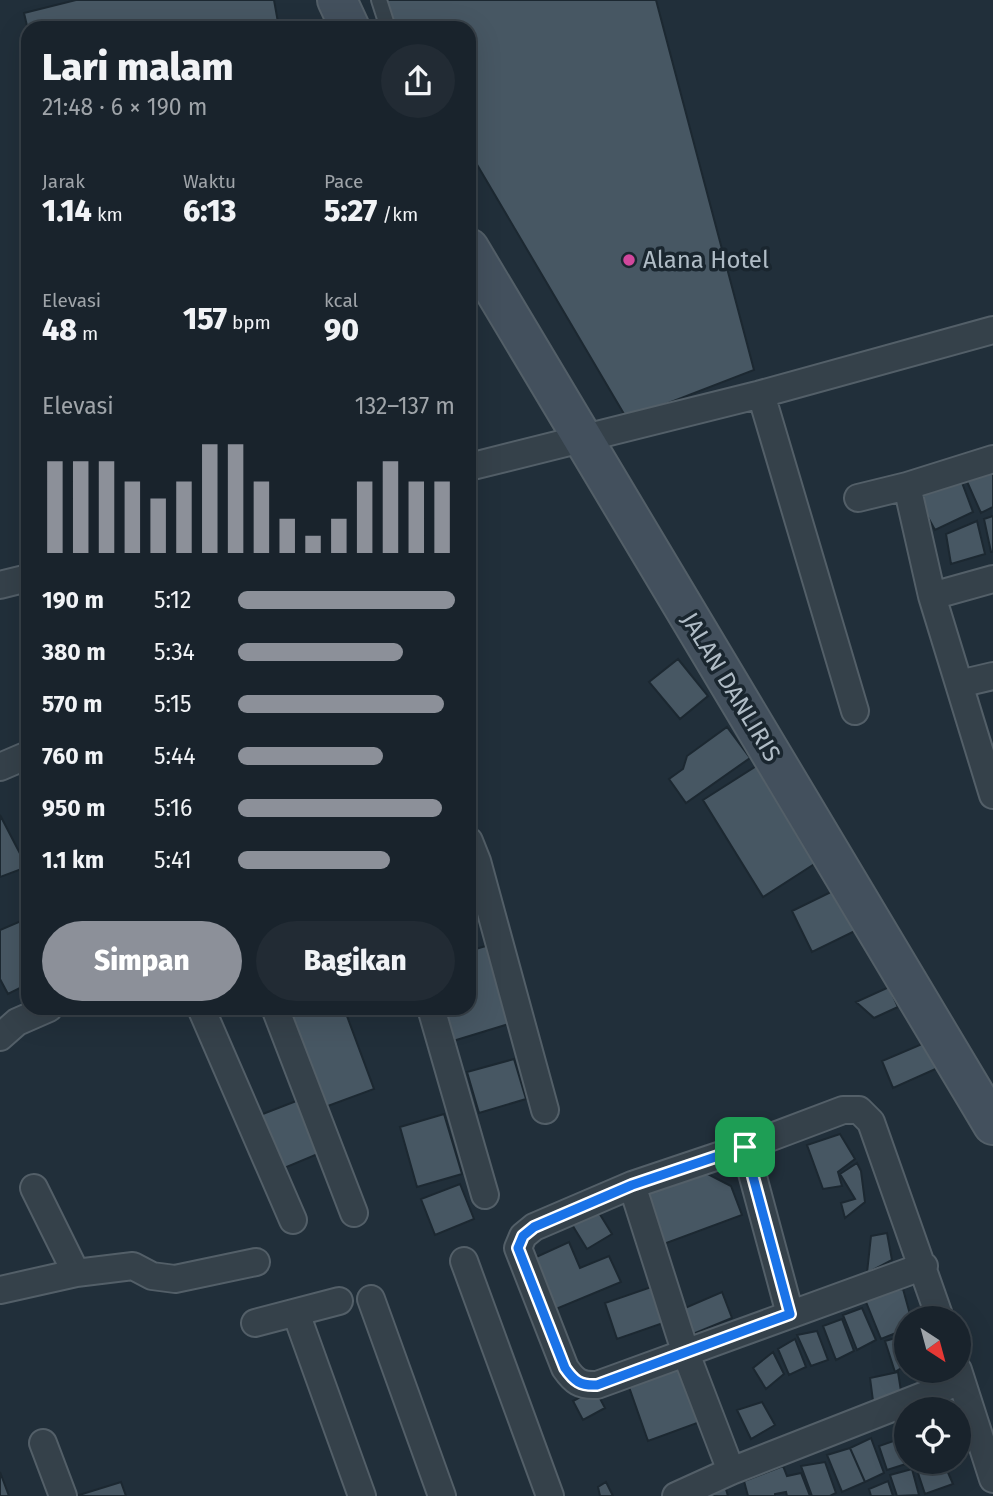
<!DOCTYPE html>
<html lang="id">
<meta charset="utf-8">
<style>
body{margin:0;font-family:"Fira Sans",sans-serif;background:#222b34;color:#f1f3f6;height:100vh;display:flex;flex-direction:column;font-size:26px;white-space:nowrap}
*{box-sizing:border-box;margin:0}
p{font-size:23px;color:#9fa4a9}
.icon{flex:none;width:38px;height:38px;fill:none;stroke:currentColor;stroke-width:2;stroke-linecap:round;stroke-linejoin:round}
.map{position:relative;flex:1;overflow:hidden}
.side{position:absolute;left:21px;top:21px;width:455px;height:994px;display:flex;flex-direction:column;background:#19232c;border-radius:21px;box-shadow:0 7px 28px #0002,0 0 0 2px #374048}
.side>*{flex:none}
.needle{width:46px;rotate:144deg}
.buttons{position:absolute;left:894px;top:1306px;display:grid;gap:14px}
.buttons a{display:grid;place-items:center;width:77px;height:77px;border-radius:50%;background:#19232c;box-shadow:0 7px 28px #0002,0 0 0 2px #374048;font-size:35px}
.pin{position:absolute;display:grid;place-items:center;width:60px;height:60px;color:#fff;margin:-30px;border-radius:14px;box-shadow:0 4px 10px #0006}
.round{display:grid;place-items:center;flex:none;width:74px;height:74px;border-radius:37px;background:#222b34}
.head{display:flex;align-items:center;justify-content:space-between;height:119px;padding:0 21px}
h1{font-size:38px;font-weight:800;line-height:52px}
.metrics{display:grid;grid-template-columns:repeat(3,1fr);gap:10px;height:119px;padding:7px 21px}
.metrics div{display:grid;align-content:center}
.metrics b{font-size:30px;font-weight:800}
.metrics small{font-size:19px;font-weight:400}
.metrics p{font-size:19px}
.chart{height:196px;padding:14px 21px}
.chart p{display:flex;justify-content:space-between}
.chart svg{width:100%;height:126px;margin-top:7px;stroke:#8c9099;stroke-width:6}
.button{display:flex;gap:14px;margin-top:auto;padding:14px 21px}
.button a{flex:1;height:80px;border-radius:42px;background:#8c9099;color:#fff;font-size:28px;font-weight:800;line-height:80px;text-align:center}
.button a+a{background:#222b34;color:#f1f3f6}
ul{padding:0 21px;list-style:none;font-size:23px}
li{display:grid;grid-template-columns:112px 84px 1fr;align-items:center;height:52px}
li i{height:18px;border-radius:9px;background:#8c9099}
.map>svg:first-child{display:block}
.building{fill:#475763;stroke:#1c2831;stroke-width:2}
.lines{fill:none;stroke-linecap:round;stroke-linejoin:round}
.lane-casing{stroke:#535f68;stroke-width:18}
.street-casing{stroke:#535f68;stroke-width:30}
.secondary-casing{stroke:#535f68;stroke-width:42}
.lane{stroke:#35414a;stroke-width:14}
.street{stroke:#35414a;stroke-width:26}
.secondary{stroke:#43505d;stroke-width:38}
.route-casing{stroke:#fff;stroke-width:14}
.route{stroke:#1a73e8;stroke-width:9}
.hotel-dot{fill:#d1479c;stroke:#1a262f;stroke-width:2.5}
.labels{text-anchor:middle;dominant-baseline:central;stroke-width:7;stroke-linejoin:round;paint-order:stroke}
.poi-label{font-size:24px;fill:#b0bcc6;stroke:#1a262f;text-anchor:start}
.street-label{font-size:24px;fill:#b0bcc6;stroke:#1a262f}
</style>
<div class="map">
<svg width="993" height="1496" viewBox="0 0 993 1496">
<rect width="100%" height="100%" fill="#212f3a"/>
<!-- building -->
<path class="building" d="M76,0h198l5,28h-251v2l-4,-17z
M380,0h276l98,370 -127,49 -158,-268v-123h-73z
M993,466v41l-12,6 -16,-36z
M961,480l12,32 -38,18 -18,-33z
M993,516v36h-2l-7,-33z
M977,521l8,33 -34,10 -5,-30z
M678,659l30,37 -28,23 -31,-37z
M727,727l23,31 -64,45 -17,-24 14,-10 4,-13z
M758,765l61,96 -56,36 -60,-97z
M0,815l27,52 -27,10z
M839,888l20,41 -47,23 -20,-41z
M28,918v66l-20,10 -8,-15v-49z
M489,945l23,78 -59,18 -10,-33h26v-57z
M889,987l9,20 -24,11 -18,-16z
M292,1008h52l30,81 -57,21 -37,-98z
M929,1041l11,26 -47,21 -11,-27z
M514,1059l12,40 -47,14 -12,-41z
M304,1098l21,53 -48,20 -22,-54z
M444,1114l18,60 -45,13 -17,-60z
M840,1134l15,25 -17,13 4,14 -19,3 -16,-44z
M857,1163l4,8 4,31 -20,16 -4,-15 14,-4 -15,-25z
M700,1170l31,16 11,29 -81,30 -19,-53z
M460,1184l14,35 -39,16 -14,-36z
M596,1208l16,26 -25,15 -16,-26z
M887,1233l5,27 -25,13 4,-37z
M569,1242l11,26 29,-12 12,26 -65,27 -22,-51z
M657,1285l12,36 -52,18 -12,-36z
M903,1289l8,29h-5v11l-25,10 -19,-47z
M722,1292l10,26 -44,18 -10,-25z
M862,1308l14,32 -19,10 -14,-35z
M842,1319l12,32 -18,9 -13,-34z
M817,1331l11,29 -17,6 -14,-31z
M906,1335v30l-11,7 -10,-31z
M795,1339l11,28 -17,8 -11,-26z
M773,1352l11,22 -18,15 -13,-21z
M680,1366l20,56 -52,19 -20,-57z
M898,1372l3,19 -28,10 -3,-23z
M595,1389l10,19 -22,12 -10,-19z
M762,1402l13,23 -24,14 -14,-29z
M906,1413v30l-8,-28z
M871,1438l13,35 -19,9 -15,-34z
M902,1438l4,23 3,2 -22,7 -8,-24z
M850,1448l15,34 -23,10 -15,-37z
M939,1461h4l10,23 -28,10 -9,-27z
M825,1462l11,31 -6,3h-18l-11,-30z
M783,1466l4,10 14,-3 9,23h-23l-1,-4 -11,2v2h-27l-4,-15z
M912,1469l7,26 -22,1 -7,-21z
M0,1472l9,24h-9z
M888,1481l5,15h-22l-2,-7z
M121,1482l5,14h-50z
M606,1482l7,14h-13l-2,-9z
M725,1486l3,10h-21z"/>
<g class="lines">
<!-- lane casing -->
<g class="lane-casing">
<path id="lane" d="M379,0l9,28"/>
</g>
<!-- street casing -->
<g class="street-casing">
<path id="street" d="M761,394l94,317
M993,459l-86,27 25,110 61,199
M469,467l292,-73 232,-64
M858,498l49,-12
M0,585l28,-7
M932,596l61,-17
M959,684l34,-8
M0,767l28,-12
M469,841l8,20 68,249
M201,1008l92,212
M275,1008l79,205
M431,1008l54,187
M0,1037l17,-15 32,-14
M745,1147l45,167
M632,1185l53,166 46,120
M34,1188l42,85
M464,1261l86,235
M924,1266l-327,119c-17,1 -23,-4 -32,-17l-47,-120 5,-12 11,-9 98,-42 113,-38 98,-37h16l12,12 69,196
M0,1290l76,-17 57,-7 19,10 23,3 81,-17
M371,1299l71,197
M296,1313l66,183
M255,1323l84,-22
M958,1370l35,109
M43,1443l20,53
M676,1496l55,-25 230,-90"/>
</g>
<!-- secondary casing -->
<g class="secondary-casing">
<path id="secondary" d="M337,0l13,28
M469,248l524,877"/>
</g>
<!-- lane -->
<use href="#lane" class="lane"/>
<!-- street -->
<use href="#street" class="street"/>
<!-- secondary -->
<use href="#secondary" class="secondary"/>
</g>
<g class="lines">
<!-- route casing -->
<g class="route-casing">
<path id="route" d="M745,1147l45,167 -193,71c-17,1 -23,-4 -32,-17l-47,-120 5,-12 11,-9 98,-42z"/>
</g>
<!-- route -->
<use href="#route" class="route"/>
</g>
<!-- markers -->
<circle class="hotel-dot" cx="629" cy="260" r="7"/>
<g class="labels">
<!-- poi labels -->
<g class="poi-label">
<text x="643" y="260">Alana Hotel</text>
</g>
<!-- street labels -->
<g class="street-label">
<text transform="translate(731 687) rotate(59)">JALAN DANLIRIS</text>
</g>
</g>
</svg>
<div class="buttons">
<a><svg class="needle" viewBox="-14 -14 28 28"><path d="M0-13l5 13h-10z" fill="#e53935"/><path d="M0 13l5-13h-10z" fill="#9fa4a9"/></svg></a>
<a><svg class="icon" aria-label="locate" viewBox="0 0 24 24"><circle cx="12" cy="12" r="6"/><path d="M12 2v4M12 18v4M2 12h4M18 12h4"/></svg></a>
</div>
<div class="pin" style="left:745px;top:1147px;background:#1e9e55"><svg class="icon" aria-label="arrive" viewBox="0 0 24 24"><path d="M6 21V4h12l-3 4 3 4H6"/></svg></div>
<section class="side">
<div class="head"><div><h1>Lari malam</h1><p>21:48 · 6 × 190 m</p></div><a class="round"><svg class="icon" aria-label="share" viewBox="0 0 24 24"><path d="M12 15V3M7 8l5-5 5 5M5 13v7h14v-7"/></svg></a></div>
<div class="metrics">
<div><p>Jarak</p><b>1.14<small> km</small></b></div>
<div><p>Waktu</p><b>6:13</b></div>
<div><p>Pace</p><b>5:27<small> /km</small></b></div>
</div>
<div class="metrics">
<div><p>Elevasi</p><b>48<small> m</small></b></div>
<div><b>157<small> bpm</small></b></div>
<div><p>kcal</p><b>90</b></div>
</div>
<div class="chart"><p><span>Elevasi</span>132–137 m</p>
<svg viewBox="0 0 160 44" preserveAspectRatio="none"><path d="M5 44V12M15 44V12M25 44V12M35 44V19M45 44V25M55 44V19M65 44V6M75 44V6M85 44V19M95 44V32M105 44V38M115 44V32M125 44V19M135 44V12M145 44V19M155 44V19"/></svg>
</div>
<ul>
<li><b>190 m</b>5:12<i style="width:100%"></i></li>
<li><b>380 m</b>5:34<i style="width:76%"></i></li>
<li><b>570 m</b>5:15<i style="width:95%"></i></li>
<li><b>760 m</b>5:44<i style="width:67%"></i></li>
<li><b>950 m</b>5:16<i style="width:94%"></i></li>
<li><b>1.1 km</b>5:41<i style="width:70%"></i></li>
</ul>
<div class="button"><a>Simpan</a><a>Bagikan</a></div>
</section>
</div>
